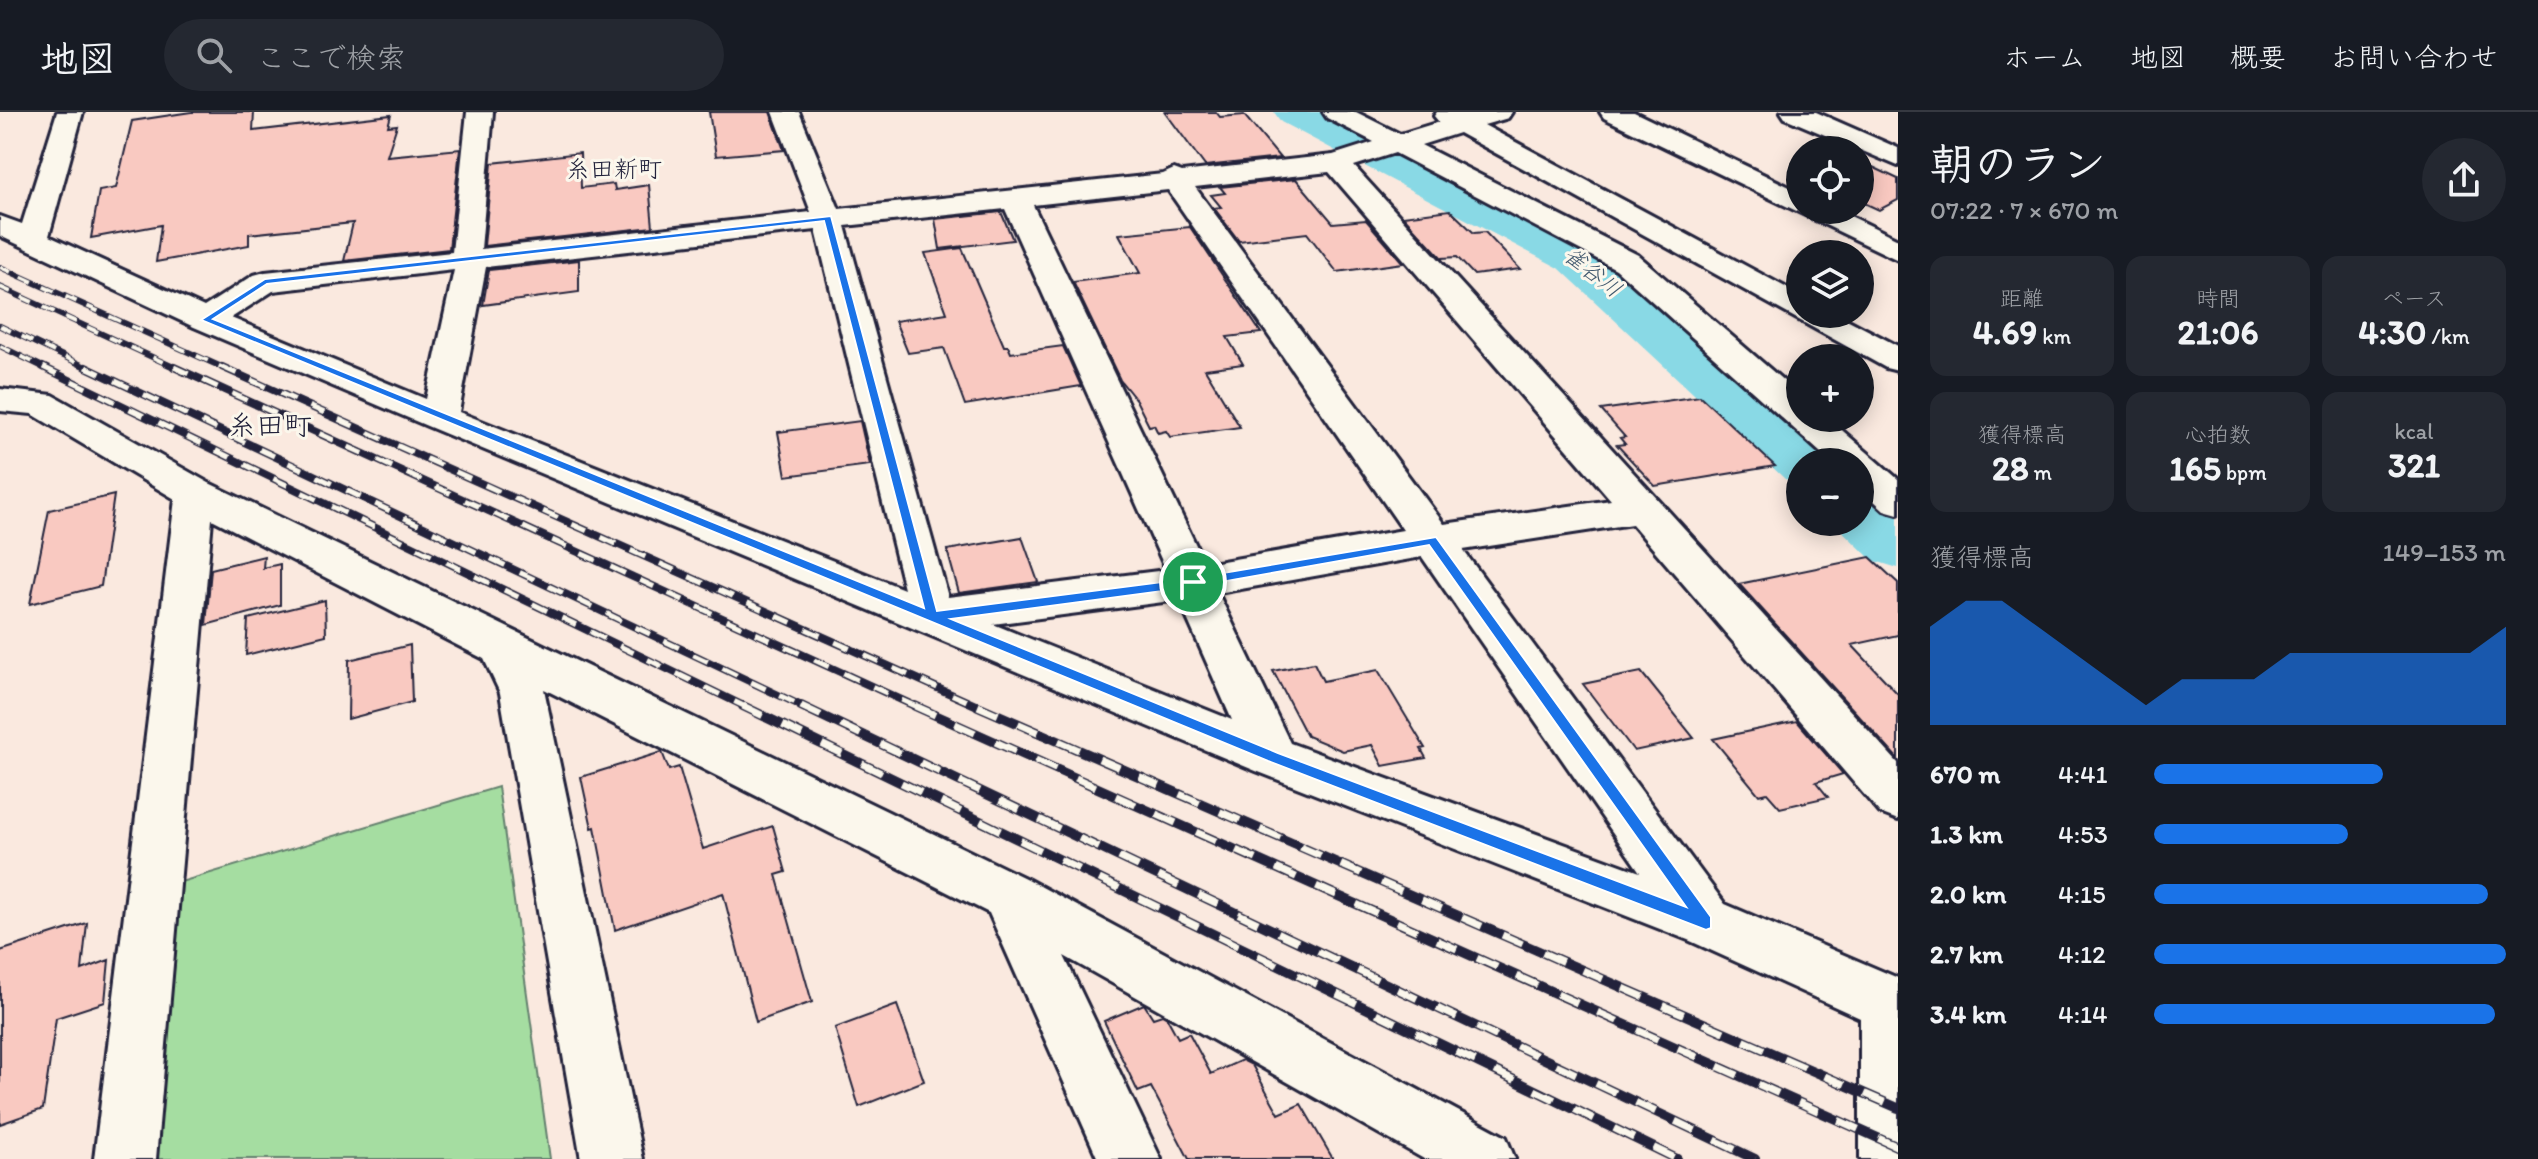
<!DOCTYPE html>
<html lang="ja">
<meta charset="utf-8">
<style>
body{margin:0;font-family:Itim,"Klee One",sans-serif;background:#242831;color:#f1f3f6;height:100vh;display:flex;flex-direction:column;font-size:30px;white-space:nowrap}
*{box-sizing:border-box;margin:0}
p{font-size:26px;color:#9ea1a6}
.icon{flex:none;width:44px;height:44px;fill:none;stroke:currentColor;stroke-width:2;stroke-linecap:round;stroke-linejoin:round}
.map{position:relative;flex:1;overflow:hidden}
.drawer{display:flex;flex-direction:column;background:#171b24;width:640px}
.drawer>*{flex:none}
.tools{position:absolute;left:1786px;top:24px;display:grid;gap:16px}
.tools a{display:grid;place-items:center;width:88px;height:88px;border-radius:50%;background:#171b24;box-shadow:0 4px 20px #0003;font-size:40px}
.pin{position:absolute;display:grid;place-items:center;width:68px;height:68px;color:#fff;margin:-34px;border:4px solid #fff;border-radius:50%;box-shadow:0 2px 8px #0007}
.round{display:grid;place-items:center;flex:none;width:84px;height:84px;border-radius:42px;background:#242831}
.headline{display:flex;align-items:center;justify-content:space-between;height:136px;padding:0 32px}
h1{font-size:44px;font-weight:800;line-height:60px}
.figures{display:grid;grid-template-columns:repeat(3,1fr);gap:12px;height:136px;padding:8px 32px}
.figures div{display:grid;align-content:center;border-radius:16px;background:#242831;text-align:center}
.figures b{font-size:34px;font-weight:800}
.figures small{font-size:22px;font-weight:400}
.figures p{font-size:22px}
.chart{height:224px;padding:16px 32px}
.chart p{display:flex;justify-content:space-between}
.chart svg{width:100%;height:144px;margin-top:8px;fill:#1a73e8;opacity:.7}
ul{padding:0 32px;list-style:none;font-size:26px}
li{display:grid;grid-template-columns:128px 96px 1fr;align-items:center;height:60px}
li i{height:20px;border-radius:10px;background:#1a73e8}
header{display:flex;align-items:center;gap:48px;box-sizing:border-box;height:112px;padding:0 40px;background:#171b24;border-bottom:2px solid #363941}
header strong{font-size:38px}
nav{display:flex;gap:44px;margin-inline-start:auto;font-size:28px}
.search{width:560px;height:72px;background:#242831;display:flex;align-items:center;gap:20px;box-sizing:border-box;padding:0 28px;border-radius:44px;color:#9ea1a6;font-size:30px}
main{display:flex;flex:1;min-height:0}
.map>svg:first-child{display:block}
.green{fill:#a5dda1;stroke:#64806e;stroke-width:2}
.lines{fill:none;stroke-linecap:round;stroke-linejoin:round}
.river{fill:#89d9e5;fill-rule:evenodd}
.building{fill:#f9c9c1;stroke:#22223b;stroke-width:2}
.minor-casing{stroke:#22223b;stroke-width:6}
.minor{fill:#fbf7ec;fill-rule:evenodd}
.rail-far2-casing{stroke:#22223b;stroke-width:6}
.rail-far1-casing{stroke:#22223b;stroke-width:8}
.rail-casing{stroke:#22223b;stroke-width:10}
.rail-far2{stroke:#fbf7ec;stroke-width:4;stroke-dasharray:12;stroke-linecap:butt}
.rail-far1{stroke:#fbf7ec;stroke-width:5;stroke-dasharray:16;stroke-linecap:butt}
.rail{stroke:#fbf7ec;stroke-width:7;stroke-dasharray:22;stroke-linecap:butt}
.route{fill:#1a73e8;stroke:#fff;stroke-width:2;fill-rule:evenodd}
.labels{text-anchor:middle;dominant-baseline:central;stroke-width:6;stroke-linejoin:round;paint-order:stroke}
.far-water-label{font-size:22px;font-style:italic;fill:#41596e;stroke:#fbf7ec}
.far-quarter-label{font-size:24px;fill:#22223b;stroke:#fbf7ec}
.quarter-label{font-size:28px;fill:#22223b;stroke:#fbf7ec}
</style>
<header>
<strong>地図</strong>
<div class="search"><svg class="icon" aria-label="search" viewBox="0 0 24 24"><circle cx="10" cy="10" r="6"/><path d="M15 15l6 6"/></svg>ここで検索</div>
<nav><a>ホーム</a><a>地図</a><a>概要</a><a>お問い合わせ</a></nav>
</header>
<main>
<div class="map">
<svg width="1898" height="1047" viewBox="0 0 1898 1047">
<rect width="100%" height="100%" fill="#fae9df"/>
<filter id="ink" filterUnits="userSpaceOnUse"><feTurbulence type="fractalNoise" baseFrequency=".0125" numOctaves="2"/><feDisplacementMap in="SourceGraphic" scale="16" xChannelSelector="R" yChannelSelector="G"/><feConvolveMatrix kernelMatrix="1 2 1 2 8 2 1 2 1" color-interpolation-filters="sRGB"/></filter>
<g filter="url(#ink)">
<!-- green -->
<path class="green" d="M498,675l52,372h-393l17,-275z"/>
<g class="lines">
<!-- river -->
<path class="river" d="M1274,0h61l264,132 236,201 10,17h-45v21l-15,-4 -226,-211 -278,-146z
M1860,370l25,7 13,11v68l-26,-8 -39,-38h27z"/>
</g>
<!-- building -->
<path class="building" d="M191,0h63l-1,19 138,-16 -3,11 9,-1 -10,31 73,-7 -11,100 -105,12 9,-38 -104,11v11l-93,17 5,-37 -70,13 8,-47 17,-3 16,-67z
M709,0h61l14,38 -68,6z
M1165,0h51l4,5 24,-2 36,43 -75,8z
M580,41l1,35 33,-4 1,6 34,-5 4,42 -169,19 8,-83z
M1860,49l38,18v21l-19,10 -19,-9z
M1296,67l37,44 33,-3 37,43 -66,9 -30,-39 -68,8 -25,-33 7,-1 -10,-12 14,-2 -5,-6z
M1450,98l24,23 11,-1 35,37 -46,6 -17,-18 -15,1 -39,-42z
M1001,100l12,28 -73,9 -5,-30z
M1190,115l71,106 -34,4 16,27 -38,5 35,58 -70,10 -4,-6 -8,2 -4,-8 -5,1 -13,-26 -16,-20 -47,-98 67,-9 -21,-39z
M962,136l42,98h4l3,7 52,-7 18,40 -116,19 -21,-57 -36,5 -13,-32 52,-8 -22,-60z
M579,148v32l-96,13 6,-35z
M1700,284l75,70 -120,20 -38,-41 8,-1 -5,-6 5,-1 -24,-27z
M860,309l10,44 -84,11 -8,-44z
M114,383l-13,91 -71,18 19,-94z
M1022,425l16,45 -79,11 -12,-43z
M264,444l-1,12 17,-4v41l-74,20 5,-56z
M1870,445l28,26v52l-46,10 46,49v65l-159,-175z
M325,488l1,35 -80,20 2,-36z
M410,533l2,57 -64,17 1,-59z
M1314,551l9,18 55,-11 47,78 -4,1 5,9 -43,8 -11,-21 -29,6 -36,-15 -34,-65z
M1641,560l53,66 -60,13 -51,-67z
M1797,609l46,53 -27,8 12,15 -48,11 -13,-15 -8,2 -46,-56z
M662,640l7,18 10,-3 24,82 70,-23 13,46 -10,3 36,127 -56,20 -33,-129 -108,37 -20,-103 -3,1 -11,-51z
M87,811l-5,47 27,-10 -4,42 -49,16 -13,91 -43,15v-173z
M1144,892l9,14 9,-3 5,3 11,20 11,-5 22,41 31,-14 10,5 27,49 22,-10 32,55h-144l-38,-72 -13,5 -34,-71z
M897,893l27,76 -65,26 -24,-79z"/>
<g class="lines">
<!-- minor casing -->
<g class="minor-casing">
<path id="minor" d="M57,0h26l-34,124 155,71 50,-32 11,-3 187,-20 15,-140h26l-12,137 330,-37 -38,-100h26l40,97 324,-35 11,-5 8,3 151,-17 41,-13 -47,-24 -4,-6h33l44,22 39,-12 -5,-6 3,-4h75l-4,6 -24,7 316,170v19h37l61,32v25l-12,-3 -427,-235 -38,12 217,110 162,140v23h28l70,61v35l-14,-4 -24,-22v-26h-29l-215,-193 -221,-116 -41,13 544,597v57l-18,-7 -248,-289 -169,26 262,354 173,74v181h-38v-141l-172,-78 -432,-169 -829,-345 -233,-99 -194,-91v-20l22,8zM1329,60l282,328 -167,24 -249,-337zM1168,78l235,340 -198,34 -172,-359zM1005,97l161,361 -218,27 -103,-371zM816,118l88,359 -445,-177 27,-145zM454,158l-28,129 -195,-81 42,-27zM1422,445l218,315 -350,-129 -72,-150zM1179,488l53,120 -239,-96z
M1600,0h34l166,80v18h38l60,29v21l-294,-142z
M1781,0h35l82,36v18l-113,-48z
M0,277l53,6 156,88 818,396 479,258 9,22h-91l-360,-203 97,203h-63l-109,-246 -445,-224 99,470h-62l-81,-466 -16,-34 -272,-140 -56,640h-62l81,-660 -143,-85 -32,-3z"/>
</g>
<!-- minor -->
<use href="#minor" class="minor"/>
<!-- rail-far2 casing -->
<g class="rail-far2-casing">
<path id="rail-far2" d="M0,155l226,102
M0,175l178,82
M0,214l90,43
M0,234l47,23"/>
</g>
<!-- rail-far1 casing -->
<g class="rail-far1-casing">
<path id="rail-far1" d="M43,255l705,341
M86,255l720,341
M174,255l745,341
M222,255l760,341"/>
</g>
<!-- rail casing -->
<g class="rail-casing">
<path id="rail" d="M743,594l934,453
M801,594l954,453
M915,594l983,441
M978,594l920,402"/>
</g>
<!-- rail-far2 -->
<use href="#rail-far2" class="rail-far2"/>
<!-- rail-far1 -->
<use href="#rail-far1" class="rail-far1"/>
<!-- rail -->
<use href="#rail" class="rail"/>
</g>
</g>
<!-- route -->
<path class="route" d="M831,104l106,395 256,-33 243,-41 275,380v11l-5,2 -438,-169 -1067,-441 64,-41zM824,109l100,387 -711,-289 54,-35zM1429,433l257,362 -408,-154 -327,-134 242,-32z"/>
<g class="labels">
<!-- far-water labels -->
<g class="far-water-label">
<text transform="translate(1593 160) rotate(38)">雀谷川</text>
</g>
<!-- far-quarter labels -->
<g class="far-quarter-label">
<text x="614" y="56">糸田新町</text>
</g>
<!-- quarter labels -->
<g class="quarter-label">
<text x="270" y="313">糸田町</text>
</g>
</g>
</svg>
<div class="tools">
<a><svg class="icon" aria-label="locate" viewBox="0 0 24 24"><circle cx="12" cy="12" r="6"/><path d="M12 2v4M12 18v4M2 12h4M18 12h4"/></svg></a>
<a><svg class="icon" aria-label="layers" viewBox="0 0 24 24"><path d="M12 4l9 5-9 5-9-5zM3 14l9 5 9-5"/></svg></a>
<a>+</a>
<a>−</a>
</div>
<div class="pin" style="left:1193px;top:470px;background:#1e9e55"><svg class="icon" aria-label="arrive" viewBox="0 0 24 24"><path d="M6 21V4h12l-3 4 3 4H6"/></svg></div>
</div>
<section class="drawer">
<div class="headline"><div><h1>朝のラン</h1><p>07:22 · 7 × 670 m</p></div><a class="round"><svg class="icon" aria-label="share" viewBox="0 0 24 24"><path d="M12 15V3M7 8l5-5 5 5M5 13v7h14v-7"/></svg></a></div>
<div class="figures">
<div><p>距離</p><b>4.69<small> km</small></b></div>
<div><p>時間</p><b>21:06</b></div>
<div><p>ペース</p><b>4:30<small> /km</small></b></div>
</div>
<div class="figures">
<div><p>獲得標高</p><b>28<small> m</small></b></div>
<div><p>心拍数</p><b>165<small> bpm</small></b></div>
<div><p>kcal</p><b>321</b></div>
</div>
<div class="chart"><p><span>獲得標高</span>149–153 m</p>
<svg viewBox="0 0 160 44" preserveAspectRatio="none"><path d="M0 44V14L10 6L20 6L30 14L40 22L50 30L60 38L70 30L80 30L90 30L100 22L110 22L120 22L130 22L140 22L150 22L160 14V44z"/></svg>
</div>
<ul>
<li><b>670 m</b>4:41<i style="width:65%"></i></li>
<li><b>1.3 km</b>4:53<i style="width:55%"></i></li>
<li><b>2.0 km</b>4:15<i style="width:95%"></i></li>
<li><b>2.7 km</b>4:12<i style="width:100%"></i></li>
<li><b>3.4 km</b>4:14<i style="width:97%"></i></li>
</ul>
</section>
</main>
